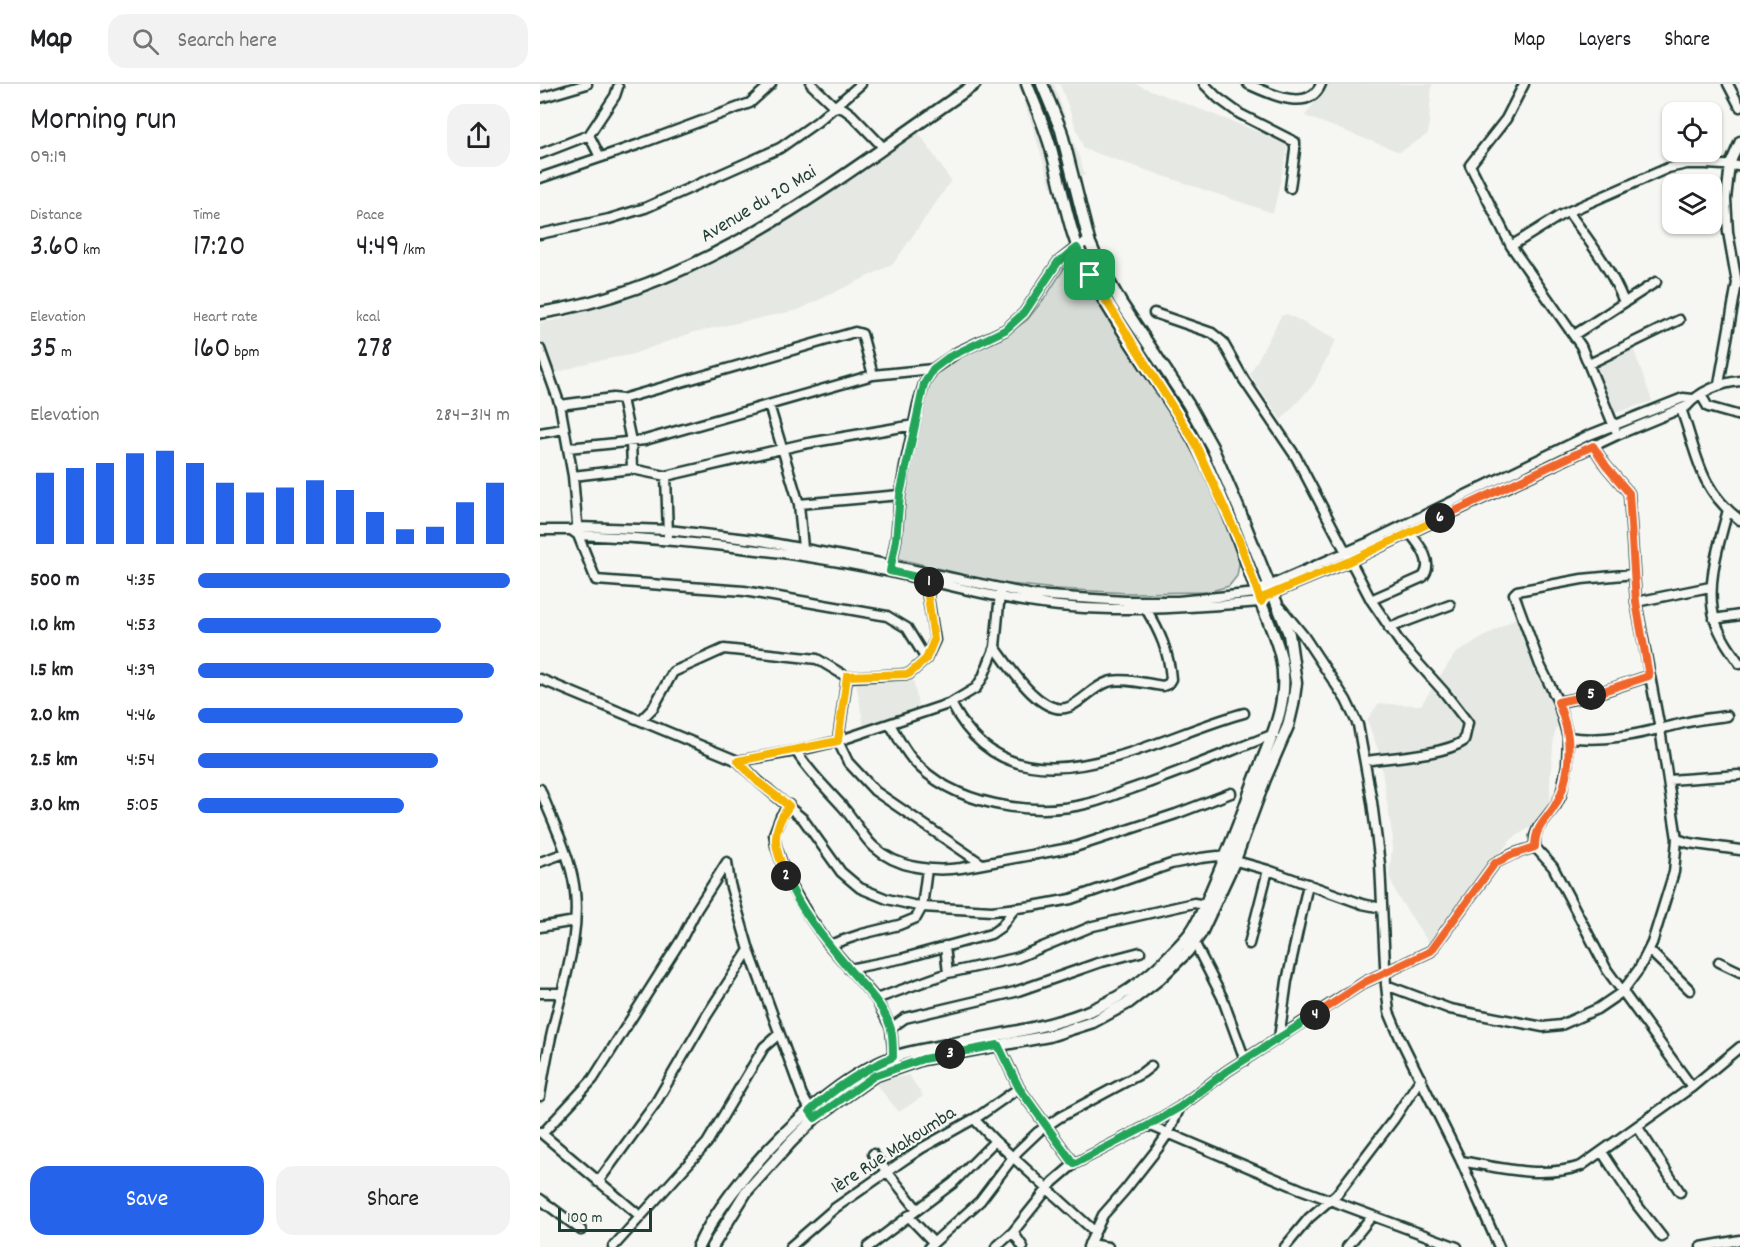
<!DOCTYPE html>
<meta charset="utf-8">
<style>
body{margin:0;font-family:Dekko,sans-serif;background:#f2f2f2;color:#202124;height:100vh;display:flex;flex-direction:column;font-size:22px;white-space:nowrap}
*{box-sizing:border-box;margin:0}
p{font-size:20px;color:#757577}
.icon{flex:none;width:33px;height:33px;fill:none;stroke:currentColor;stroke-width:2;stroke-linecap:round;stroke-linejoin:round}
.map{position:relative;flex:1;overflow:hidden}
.details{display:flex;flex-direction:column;background:#fff;width:540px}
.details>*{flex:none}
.fabs{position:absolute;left:1122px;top:18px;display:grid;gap:12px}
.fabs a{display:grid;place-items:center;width:60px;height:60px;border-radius:12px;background:#fff;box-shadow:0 2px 4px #0004;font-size:30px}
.scale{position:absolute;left:18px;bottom:15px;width:94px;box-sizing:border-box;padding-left:6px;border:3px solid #1f3d34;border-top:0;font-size:16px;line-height:21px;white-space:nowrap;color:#1f3d34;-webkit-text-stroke:4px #f6f6f2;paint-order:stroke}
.pin{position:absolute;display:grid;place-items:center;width:51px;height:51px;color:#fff;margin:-26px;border-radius:12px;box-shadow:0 3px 9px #0006}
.km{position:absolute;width:30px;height:30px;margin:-15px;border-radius:50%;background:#222;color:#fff;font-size:16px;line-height:30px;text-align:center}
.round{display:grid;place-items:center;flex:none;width:63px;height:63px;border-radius:18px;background:#f2f2f2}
.summary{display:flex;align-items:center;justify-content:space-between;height:102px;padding:0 30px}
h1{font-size:33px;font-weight:600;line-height:45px}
.metrics{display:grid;grid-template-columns:repeat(3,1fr);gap:9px;height:102px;padding:6px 30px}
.metrics div{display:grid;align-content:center}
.metrics b{font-size:30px;font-weight:600}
.metrics small{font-size:16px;font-weight:400}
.metrics p{font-size:16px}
.chart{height:168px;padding:12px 30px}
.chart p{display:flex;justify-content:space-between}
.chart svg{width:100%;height:108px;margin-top:6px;stroke:#2563eb;stroke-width:6}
.cta{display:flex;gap:12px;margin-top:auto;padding:12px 30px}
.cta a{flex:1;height:69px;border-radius:18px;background:#2563eb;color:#fff;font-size:24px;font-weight:600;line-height:69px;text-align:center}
.cta a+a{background:#f2f2f2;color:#202124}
ul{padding:0 30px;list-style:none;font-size:20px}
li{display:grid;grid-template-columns:96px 72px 1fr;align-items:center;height:45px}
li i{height:15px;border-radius:8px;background:#2563eb}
header{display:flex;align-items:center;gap:36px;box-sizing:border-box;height:84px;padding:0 30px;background:#fff;border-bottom:2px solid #e0e0e0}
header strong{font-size:28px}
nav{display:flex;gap:33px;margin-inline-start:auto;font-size:21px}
.search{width:420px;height:54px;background:#f2f2f2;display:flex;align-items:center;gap:15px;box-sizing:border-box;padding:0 21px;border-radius:18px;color:#757577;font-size:22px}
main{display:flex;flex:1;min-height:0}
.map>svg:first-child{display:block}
.built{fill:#e6e8e4}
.green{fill:#d6dbd6;stroke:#7a8c85;stroke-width:1.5}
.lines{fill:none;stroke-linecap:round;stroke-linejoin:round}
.minor-casing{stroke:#1f3d34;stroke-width:13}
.major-casing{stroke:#1f3d34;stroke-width:15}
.minor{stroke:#f6f6f2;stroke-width:8}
.major{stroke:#f6f6f2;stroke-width:10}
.split-1-casing{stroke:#fff;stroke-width:12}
.split-2-casing{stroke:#fff;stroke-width:12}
.split-3-casing{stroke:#fff;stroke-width:12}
.split-4-casing{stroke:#fff;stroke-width:12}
.split-5-casing{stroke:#fff;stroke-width:12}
.split-6-casing{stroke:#fff;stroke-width:12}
.split-7-casing{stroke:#fff;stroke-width:12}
.split-1{stroke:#22a559;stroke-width:8}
.split-2{stroke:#f5b400;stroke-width:8}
.split-3{stroke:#22a559;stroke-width:8}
.split-4{stroke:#22a559;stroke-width:8}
.split-5{stroke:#f0652b;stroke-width:8}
.split-6{stroke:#f0652b;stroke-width:8}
.split-7{stroke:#f5b400;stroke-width:8}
.labels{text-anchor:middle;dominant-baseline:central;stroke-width:4.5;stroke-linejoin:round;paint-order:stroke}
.street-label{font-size:20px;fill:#1f3d34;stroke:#f6f6f2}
</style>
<header>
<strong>Map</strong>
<div class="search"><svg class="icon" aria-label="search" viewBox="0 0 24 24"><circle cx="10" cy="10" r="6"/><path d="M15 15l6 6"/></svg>Search here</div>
<nav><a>Map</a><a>Layers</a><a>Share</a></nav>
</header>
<main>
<section class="details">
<div class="summary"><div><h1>Morning run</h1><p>09:19</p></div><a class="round"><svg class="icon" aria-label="share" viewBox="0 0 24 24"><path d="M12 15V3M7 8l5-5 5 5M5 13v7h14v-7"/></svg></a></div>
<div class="metrics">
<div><p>Distance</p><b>3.60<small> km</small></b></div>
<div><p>Time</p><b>17:20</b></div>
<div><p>Pace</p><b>4:49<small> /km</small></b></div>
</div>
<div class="metrics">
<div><p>Elevation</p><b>35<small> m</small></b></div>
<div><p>Heart rate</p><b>160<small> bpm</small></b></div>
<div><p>kcal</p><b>278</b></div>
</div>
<div class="chart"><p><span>Elevation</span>284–314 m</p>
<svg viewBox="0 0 160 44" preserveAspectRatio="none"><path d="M5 44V15M15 44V13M25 44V11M35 44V7M45 44V6M55 44V11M65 44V19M75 44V23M85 44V21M95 44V18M105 44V22M115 44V31M125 44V38M135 44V37M145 44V27M155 44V19"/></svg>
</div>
<ul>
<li><b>500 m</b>4:35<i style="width:100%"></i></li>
<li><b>1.0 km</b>4:53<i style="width:78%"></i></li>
<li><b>1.5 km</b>4:39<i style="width:95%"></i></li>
<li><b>2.0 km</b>4:46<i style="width:85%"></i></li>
<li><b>2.5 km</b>4:54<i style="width:77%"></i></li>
<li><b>3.0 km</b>5:05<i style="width:66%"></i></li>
</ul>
<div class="cta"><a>Save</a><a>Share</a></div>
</section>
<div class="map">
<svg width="1200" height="1163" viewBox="0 0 1200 1163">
<rect width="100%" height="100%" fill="#f6f6f2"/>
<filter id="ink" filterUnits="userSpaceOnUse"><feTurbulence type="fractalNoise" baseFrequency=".0167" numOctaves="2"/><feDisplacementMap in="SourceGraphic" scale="12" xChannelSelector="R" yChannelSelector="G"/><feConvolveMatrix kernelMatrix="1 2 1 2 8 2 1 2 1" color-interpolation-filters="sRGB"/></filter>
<g filter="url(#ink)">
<!-- built -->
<path class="built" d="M478,0h36l31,91 -34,12 -19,-62z
M520,0h75l152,59 -1,14 -13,56 -189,-64z
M787,0h105l-4,50 -28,18 -95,-36z
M377,46l34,51 -58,83 -95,46 -104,22 -64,23 -40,7 -50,16v-55l21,-4 86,-30 114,-53z
M747,230l49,26 -23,45 -32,35 -31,-46 31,-58z
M1093,264l19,53 -37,12 -19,-49z
M976,534l43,103 -5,15 -4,43v27l-15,18 -23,15 -41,47 -40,60 -33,-49 -9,-21 4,-37 -14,-87 -12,-32 11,-16 43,1 34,-51z
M373,595l6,31 -55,17 -8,-45z
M369,991l14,21 -24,16 -25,-30z"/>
<!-- green -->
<path class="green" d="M535,167l105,176 22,44 30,65 8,22 -3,18 -8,10 -21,6 -79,1 -73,-4 -57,-6 -104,-25 5,-18 4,-43 26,-115 15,-18 56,-25 26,-19 20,-25z"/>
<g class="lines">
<!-- minor casing -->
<g class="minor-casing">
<path id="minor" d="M271,0l24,23 9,2 8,6 31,32
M664,0l14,14 22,16 55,28v8l-5,38
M708,0c20,9 61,30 73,0
M984,0l-18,35 -36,46 41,81 70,100 34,83
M1188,0l12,23
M0,14l47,-14
M49,51l11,22
M0,70l49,-19 26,-39 3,-9
M0,94l97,-33 113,-42 21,-19
M1029,129c21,29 42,56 55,89
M0,150l69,-15 36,-11 135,-60 37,-26 44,-38
M971,162l50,-31 107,-47 19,-4h19l34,2
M614,229l58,20 10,8 22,39 52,77 75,143 30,44 43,48 24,31 -4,18c-21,14 -72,16 -99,20
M1034,251l82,-53
M0,265l20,56 13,71 5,59 18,45 148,11 143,25 20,12 19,31
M1049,280l90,-44
M1179,300l18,-101 -9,-51 -2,-33 4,-35 10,-23
M1161,311l7,12 32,9
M82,315l9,42 1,28
M20,321l53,-7 9,1 233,-67 7,2 11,41
M229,321l30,99 4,44
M1141,325c17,46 17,79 59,111
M0,349l24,-4
M28,364l77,-8 228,-65 60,-6
M33,392l59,-7 34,7 137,-32 111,-19
M126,392l2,59
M259,420l101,-9
M1188,426c-9,33 -23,76 -13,110 5,16 15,30 25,44
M0,446h31l7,-3 90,3 88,10 135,25 142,30 92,6h53l79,-8 5,-4 103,-45 222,-108 96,-38 10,1
M31,446l7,5c97,4 193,14 288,32 69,13 135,35 205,40 63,5 126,0 190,-5l3,-5 86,-36 267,-126 70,-29c13,-15 34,-23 53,-25
M350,486l6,-30 4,-45 6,-34 12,-57 6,-20 9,-15 25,-17 47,-22 19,-17 34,-51 19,-15 12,-6
M390,496l-2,17 7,43 -9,19 -17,15 -62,3 -9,64 10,21 27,29 107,73
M831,516l52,-23c12,-15 -5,-34 -14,-45
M1096,518l74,-15
M741,524l22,27 43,65 12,25 14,77 8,62 6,121 3,27 11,26 61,123 38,86
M1174,535l26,-4
M849,544l61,-23
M455,563c14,19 46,71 74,60 14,-6 24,-20 39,-25 13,-5 40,2 55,4l5,-2 3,-5c-2,-27 -11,-47 -25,-70
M0,595l198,82 58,-10 42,-10 113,-38 25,-15 7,-11 12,-30 5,-54
M1018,618l31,-6 60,-20
M411,619c64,124 197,36 293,10
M101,636l12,-12 20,-36 51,-23 93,10 30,18
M350,640c7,12 13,24 22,35 40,46 121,59 178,44 12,-3 24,-8 35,-12 51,-17 100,-38 149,-57
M1028,653c40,6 78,-5 116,-14 14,-4 29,-5 43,-7
M256,667c13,21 31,38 47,56 11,12 19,29 31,40 23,21 58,25 87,21l114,-21 101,-33 55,-21
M198,677l20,20 45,38 38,53 19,16 27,11 35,8 70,4 41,-5 38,-7 100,-35 30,-6 17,-2 50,14 94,34 20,4
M1129,696l70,-5
M0,705c11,29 27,60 33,90 10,48 -8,99 -19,145 -6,24 -10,48 -14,72
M249,721l-8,11 -7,18 2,12 11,33 23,39 19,27 47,54 15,29 3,33
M1137,755l12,4 51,7
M995,763v-11l3,-8 18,-23 5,-10 6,-30 1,-28 -10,-35 -18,-37 -26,-71 3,-3 65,-12 52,-5
M0,778l25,-9
M0,843l35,-6
M654,858l28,55 23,63
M709,860l19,-74
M289,861l33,-11 37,-9 17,-7 6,-11 5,-38
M405,862l3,27
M1109,866l41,40
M1179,878l21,10
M309,885l55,-11 87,-24 10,-7 14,-19
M846,901l64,24 93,18 18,-2 36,-16 25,-17 17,-23 13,-26 22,-71 3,-33 -17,-110 -24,-127 -7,-109 -23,-27 -13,-20
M0,909h22
M336,915l72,-26 68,-15 77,-32 101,-23 11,2
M351,944l14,-10 110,-26 83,-29 42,-11
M739,954l8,-57 21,-97
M457,958l22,46 55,76
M434,1035l21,22 99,90
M609,1041l151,64 157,58
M1097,1042l43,66
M0,1048l100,84
M3,1049l50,-54 88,-139 16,-31 30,-47 3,22 19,66 53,145 11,20
M1062,1068l35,53 25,32
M333,1070l44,55
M921,1077c40,7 80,18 120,5l111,-79 48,-40
M58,1098l57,-78 52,-89 42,-65
M0,1115l41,31
M368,1132l25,26
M473,1148l10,15
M549,1160l19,3
M73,1163l94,-104 57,-96 15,-13
M250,1163l45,-39 69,-48 18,-12 57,-32 40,-28
M328,1163l85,-64 42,-42
M389,1163l51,-46 37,-49 21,-20 22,-15 82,-44 9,-7
M456,1163l17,-15 40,-50 21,-18 75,-39 31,-18 47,-36 138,-89 66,-31 64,-88 18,-9 22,-7 18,20 54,103 85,117
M548,1163l15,-32 22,-25 33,-42 11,-16 11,-25
M745,1163l24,-29 28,-24 57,-75 27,-41
M807,1163l25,-31
M1161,1163l39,-7"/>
</g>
<!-- major casing -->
<g class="major-casing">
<path id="major" d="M0,229c166,-26 300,-136 435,-229
M158,1163c30,-65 127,-167 196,-190 16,-6 35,-8 52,-12 86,-18 160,-21 224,-90 7,-7 15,-15 21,-23 10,-14 16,-32 23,-48 12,-28 24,-57 34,-86 15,-47 44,-88 33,-140 -5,-23 -16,-43 -24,-65 -18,-53 -37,-107 -65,-156 -33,-55 -73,-107 -103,-163 -19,-37 -25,-78 -36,-118 -6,-25 -17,-48 -26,-72
M172,1163l34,-55 45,-50 24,-24 59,-42 49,-17 126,-23 44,-14 35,-19 31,-24 28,-27 14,-19 34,-73 30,-81 23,-53 5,-21 3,-22 -7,-49 -51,-127 -26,-60 -24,-43 -67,-101 -22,-39 -10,-23 -28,-111 -19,-46"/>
</g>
<!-- minor -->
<use href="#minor" class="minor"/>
<!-- major -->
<use href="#major" class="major"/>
</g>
</g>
<g class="lines" filter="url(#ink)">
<!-- split-1 casing -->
<g class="split-1-casing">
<path id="split-1" d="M389,498l1,-2 -40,-9 6,-31 4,-45 24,-111 9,-15 16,-12 56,-27 19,-17 34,-51 19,-14 13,27"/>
</g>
<!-- split-2 casing -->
<g class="split-2-casing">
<path id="split-2" d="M246,792c-11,-29 -17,-43 3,-70l-31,-24 -20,-21 100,-20 9,-65 62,-2 17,-15 8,-19 -6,-43 1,-15"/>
</g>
<!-- split-3 casing -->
<g class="split-3-casing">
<path id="split-3" d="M246,792c14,35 39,64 63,93 15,18 35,36 42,60 2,9 2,19 2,28 -31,13 -58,31 -83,54l5,7 59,-42 49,-17 27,-5"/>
</g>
<!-- split-4 casing -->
<g class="split-4-casing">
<path id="split-4" d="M410,970l48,-9 21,43 55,76 75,-39 31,-18 47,-36 88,-56"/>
</g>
<!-- split-5 casing -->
<g class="split-5-casing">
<path id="split-5" d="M775,931l50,-33 66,-31 64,-88 19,-9 21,-7c0,-23 13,-27 22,-45 10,-18 13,-44 11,-64 -1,-12 -6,-25 -10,-36l33,-7"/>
</g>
<!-- split-6 casing -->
<g class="split-6-casing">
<path id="split-6" d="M900,434l153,-72 13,20 23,27 7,109 13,74 -58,19"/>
</g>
<!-- split-7 casing -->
<g class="split-7-casing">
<path id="split-7" d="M550,191l104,166 45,99 22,62 3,-5 86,-36 90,-43"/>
</g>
<!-- split-1 -->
<use href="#split-1" class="split-1"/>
<!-- split-2 -->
<use href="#split-2" class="split-2"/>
<!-- split-3 -->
<use href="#split-3" class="split-3"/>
<!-- split-4 -->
<use href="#split-4" class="split-4"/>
<!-- split-5 -->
<use href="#split-5" class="split-5"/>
<!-- split-6 -->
<use href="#split-6" class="split-6"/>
<!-- split-7 -->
<use href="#split-7" class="split-7"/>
</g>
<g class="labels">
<!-- street labels -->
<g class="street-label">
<text transform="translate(219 121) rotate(-31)">Avenue du 20 Mai</text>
<text transform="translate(354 1067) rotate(-33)">1ère Rue Makoumba</text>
</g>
</g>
</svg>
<div class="fabs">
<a><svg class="icon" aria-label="locate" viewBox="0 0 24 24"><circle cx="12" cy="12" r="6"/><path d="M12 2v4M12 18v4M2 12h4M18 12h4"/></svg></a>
<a><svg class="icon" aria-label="layers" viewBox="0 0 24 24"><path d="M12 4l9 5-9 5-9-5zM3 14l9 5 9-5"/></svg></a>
</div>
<div class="scale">100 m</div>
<div class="pin" style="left:550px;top:191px;background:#1e9e55"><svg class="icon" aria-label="arrive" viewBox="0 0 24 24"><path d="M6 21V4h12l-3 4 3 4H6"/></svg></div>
<b class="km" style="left:389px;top:498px">1</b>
<b class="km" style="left:246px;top:792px">2</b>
<b class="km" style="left:410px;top:970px">3</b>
<b class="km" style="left:775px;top:931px">4</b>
<b class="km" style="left:1051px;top:611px">5</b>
<b class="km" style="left:900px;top:434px">6</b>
</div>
</main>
